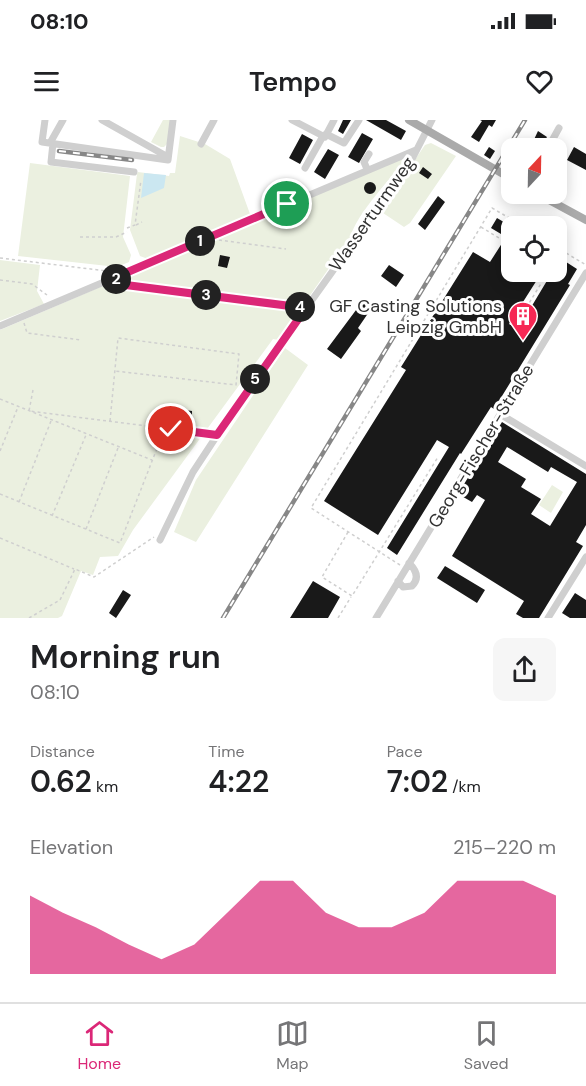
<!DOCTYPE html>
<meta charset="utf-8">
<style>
body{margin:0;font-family:"DM Sans",sans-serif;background:#f6f6f6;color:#202124;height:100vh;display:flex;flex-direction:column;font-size:22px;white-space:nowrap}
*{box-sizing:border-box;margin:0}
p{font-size:20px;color:#757577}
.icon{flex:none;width:33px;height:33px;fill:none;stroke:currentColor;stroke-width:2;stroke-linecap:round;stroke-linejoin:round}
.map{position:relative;height:498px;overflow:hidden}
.drawer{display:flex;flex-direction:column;background:#fff;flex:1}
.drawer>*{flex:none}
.needle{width:39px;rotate:22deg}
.controls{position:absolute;left:501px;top:18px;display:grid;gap:12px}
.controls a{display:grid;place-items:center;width:66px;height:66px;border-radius:12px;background:#fff;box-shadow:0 3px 15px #0003;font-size:30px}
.pin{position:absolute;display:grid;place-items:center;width:51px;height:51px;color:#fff;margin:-26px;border:3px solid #fff;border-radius:50%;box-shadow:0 2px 6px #0007}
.km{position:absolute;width:30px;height:30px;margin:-15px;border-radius:50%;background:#222;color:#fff;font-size:16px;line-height:30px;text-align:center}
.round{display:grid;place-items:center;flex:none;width:63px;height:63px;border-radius:12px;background:#f6f6f6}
.headline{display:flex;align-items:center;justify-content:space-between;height:102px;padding:0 30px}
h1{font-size:33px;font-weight:600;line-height:45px}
.stats{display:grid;grid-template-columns:repeat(3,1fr);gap:9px;height:102px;padding:6px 30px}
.stats div{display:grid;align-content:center}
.stats b{font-size:30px;font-weight:600}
.stats small{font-size:16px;font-weight:400}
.stats p{font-size:16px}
.chart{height:168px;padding:12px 30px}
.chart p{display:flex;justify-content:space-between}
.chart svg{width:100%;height:108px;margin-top:6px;fill:#db2777;opacity:.7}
.status{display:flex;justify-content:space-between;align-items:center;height:42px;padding:0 30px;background:#fff;direction:ltr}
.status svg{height:16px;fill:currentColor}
header{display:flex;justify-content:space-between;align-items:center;height:78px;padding:0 30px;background:#fff;font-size:27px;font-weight:600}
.menu{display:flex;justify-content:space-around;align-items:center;height:84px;border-top:2px solid #e0e0e0;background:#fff;font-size:16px;color:#757577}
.menu a{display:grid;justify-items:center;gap:3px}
.menu .current{color:#db2777}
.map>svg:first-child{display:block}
.green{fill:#ebf0e0}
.water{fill:#cbe7f1}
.building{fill:#191919;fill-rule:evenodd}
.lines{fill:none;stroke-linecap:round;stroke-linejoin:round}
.path{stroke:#cfcfcf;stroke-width:1.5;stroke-dasharray:3 3;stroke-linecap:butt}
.minor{stroke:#cfcfcf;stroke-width:7}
.major{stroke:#aaa;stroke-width:8}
.rail-casing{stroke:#878787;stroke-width:4.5}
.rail{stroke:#fff;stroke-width:2;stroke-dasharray:7;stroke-linecap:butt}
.route-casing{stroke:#fff;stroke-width:12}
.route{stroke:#db2777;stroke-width:8}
.labels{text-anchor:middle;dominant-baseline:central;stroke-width:6;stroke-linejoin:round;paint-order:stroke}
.street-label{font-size:18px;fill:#323232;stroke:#fff}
.poi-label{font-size:18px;fill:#323232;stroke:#fff;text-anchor:end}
</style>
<div class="status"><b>08:10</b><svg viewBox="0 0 49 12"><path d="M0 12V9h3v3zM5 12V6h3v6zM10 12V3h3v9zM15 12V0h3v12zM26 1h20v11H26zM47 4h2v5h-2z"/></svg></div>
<header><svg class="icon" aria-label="menu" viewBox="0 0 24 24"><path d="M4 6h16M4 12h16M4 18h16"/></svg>Tempo<svg class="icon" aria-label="heart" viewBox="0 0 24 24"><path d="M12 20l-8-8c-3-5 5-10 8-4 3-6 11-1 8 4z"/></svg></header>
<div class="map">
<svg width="586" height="498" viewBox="0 0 586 498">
<rect width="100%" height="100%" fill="#fff"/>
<!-- green -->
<path class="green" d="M163,0h7l-2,23 -4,4h-3l-10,-5z
M180,16l25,8 25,15 20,55 -102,45 -8,-3 -10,-26 7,-56 1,-2 31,4 1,-3h5z
M431,23l25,13 -46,67 -6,4 -24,-16 45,-66z
M409,35c-16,21 -53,59 -59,83l-71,102 -6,-1 -140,191 -15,26 -18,1 -7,18 -12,-4 -19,45 -4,2h-58v-288z
M30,43l100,13 -7,61 8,18 -2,7 -12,5 -99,-11z
M0,140l40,5 -3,26 7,13 -44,17z
M285,228l23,17 -112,177 -22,-10 22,-52z
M552,365l11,7 -12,21 -12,-8z"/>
<!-- water -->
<path class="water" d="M144,53l22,2 -2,13 -23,10z"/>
<!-- building -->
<path class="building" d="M343,0h8l-8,14 -5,-3z
M366,0h20l20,11 -5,9z
M480,0h16l-4,7 -3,-2 -10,17 -8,-5 11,-16z
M538,11l9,6 -7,11h-10z
M362,13l11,6 -14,24 -11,-6z
M302,14l11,6 -13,24 -11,-6z
M489,27l6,4 -5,8 -6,-4z
M574,27l12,7v16l-19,-10z
M328,29l11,6 -14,24 -11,-7z
M556,34l11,6 -11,18z
M423,47l9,7 -4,5 -9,-6z
M364 68a6 6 0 1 1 12 0a6 6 0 1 1-12 0Z
M438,76l7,6 -20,28 -7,-6z
M497,98l15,9v45h30l-33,52 9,5 33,-55 3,2 9,-16 14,9 -9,15 2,1 -76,124 -3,-2 -30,47 -1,-1 -63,102 -10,-7 62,-101 -12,-7 -59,95 -54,-34 82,-131 -5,-3 72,-115 17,10 16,-25 -15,-9z
M220,135l10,2 -3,11 -9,-2z
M389,145l15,10 -8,12 -15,-11z
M362,182l9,7 -13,19 3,3 -20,28 -14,-10z
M178,289l14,2v5l-14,-1z
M502,302l84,52v51l-10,17 7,4 -44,72h-16l-7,-4 8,-13 -72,-45 33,-56 -8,-5 -5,7 -14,-8zM507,327l41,25 3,-5 26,15 -27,44 -19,-12 10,-15 -20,-12 5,-8 -28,-17z
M445,446l40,24 -8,13 -40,-25z
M313,461l27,16 -12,21h-38z
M123,470l8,5 -15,23 -7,-5z
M575,473l11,7v18h-16l-8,-5z"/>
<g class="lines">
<!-- path -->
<path class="path" d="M516,28h1
M136,105l6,-3
M481,107l31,19
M127,108l8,-3 6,-45
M80,117h36l11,-5
M219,120l67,9
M556,127l30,18
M0,138l107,13
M556,138l5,-7
M0,160l32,4 15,11
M118,163l182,24
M24,203l3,10 54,7
M517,203l31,-51
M33,270l-4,21 181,23
M0,279l152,61
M110,301l8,-83 121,16 -3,31 -121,-14
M171,308l4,-15h3
M0,331l18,-44
M0,374l120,49 45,-115
M19,382l32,-81
M52,396l34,-81
M86,409l32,-81
M348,412l-26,45 30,19 86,-139
M0,418l74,31
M400,445l-89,-57 181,-300 31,18
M29,498l31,-18 15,-31 19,8 60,-40
M338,498l13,-21"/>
<!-- minor -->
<path class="minor" d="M45,0l-3,22 126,18 5,-40
M102,0l66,37
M292,0l33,17 9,-17
M326,14l18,9 15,-23
M50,23l13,-23
M53,23l-2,19 83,10
M201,24l13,-24
M548,28l11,-20
M305,48l18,-32
M367,49l-3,-7 5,-8
M0,206l416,-176
M500,294l86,52
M160,420l33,-68 46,-70 171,-239 22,-43
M398,461l5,6 9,-1c8,-8 4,-16 -3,-23
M376,498l210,-345
M548,498l38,-61"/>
<!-- major -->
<path class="major" d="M409,0l103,59
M538,74l48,26"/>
<!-- rail casing -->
<g class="rail-casing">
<path id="rail" d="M59,31l73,9
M223,498l302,-498"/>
</g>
<!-- rail -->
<use href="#rail" class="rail"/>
</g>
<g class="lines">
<!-- route casing -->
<g class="route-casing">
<path id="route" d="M171,309l46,6 89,-127 -188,-24 -2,-7 171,-73"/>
</g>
<!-- route -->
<use href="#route" class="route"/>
</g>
<!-- icons -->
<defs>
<g id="building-pin" transform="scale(1.5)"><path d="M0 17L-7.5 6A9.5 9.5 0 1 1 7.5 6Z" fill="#f62854" stroke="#fff"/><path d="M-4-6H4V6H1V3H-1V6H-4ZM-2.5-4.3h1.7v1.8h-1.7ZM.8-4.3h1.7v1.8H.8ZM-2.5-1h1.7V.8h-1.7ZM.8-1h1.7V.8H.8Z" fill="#fff"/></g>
</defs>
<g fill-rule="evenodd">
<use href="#building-pin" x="523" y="196"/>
</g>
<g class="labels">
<!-- street labels -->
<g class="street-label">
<text transform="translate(372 94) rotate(-55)">Wasserturmweg</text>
<text transform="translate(481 326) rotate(-59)">Georg-Fischer-Straße</text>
</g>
<!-- poi labels -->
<g class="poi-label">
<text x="502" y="186">GF Casting Solutions<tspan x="502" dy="21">Leipzig GmbH</tspan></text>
</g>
</g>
</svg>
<div class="controls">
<a><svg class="needle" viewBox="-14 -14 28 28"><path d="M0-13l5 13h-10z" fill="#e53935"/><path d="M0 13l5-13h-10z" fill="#757577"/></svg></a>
<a><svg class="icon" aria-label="locate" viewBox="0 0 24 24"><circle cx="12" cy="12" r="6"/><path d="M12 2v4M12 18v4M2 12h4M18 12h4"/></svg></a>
</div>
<div class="pin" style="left:287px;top:84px;background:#1e9e55"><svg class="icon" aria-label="arrive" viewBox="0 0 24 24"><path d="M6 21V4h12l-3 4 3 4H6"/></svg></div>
<div class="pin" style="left:171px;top:309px;background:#d93025"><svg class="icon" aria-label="check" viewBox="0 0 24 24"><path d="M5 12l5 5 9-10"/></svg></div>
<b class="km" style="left:200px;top:121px">1</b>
<b class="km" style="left:116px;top:159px">2</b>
<b class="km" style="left:206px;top:175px">3</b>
<b class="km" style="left:300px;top:187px">4</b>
<b class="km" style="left:255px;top:259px">5</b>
</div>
<section class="drawer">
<div class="headline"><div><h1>Morning run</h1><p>08:10</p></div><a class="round"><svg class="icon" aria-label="share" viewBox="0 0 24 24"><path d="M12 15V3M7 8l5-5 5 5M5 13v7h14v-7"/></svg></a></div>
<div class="stats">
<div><p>Distance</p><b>0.62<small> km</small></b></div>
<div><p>Time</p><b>4:22</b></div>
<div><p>Pace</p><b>7:02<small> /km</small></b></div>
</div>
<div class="chart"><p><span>Elevation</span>215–220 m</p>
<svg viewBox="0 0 160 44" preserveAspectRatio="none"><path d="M0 44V12L10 19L20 25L30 32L40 38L50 32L60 19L70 6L80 6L90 19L100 25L110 25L120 19L130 6L140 6L150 6L160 12V44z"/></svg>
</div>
</section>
<nav class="menu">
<a class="current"><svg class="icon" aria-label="home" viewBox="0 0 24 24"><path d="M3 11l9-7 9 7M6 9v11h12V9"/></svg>Home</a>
<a><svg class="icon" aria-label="map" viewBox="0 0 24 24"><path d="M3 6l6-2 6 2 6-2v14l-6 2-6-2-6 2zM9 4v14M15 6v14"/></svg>Map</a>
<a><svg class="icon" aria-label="saved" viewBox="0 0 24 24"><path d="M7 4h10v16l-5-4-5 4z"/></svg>Saved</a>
</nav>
